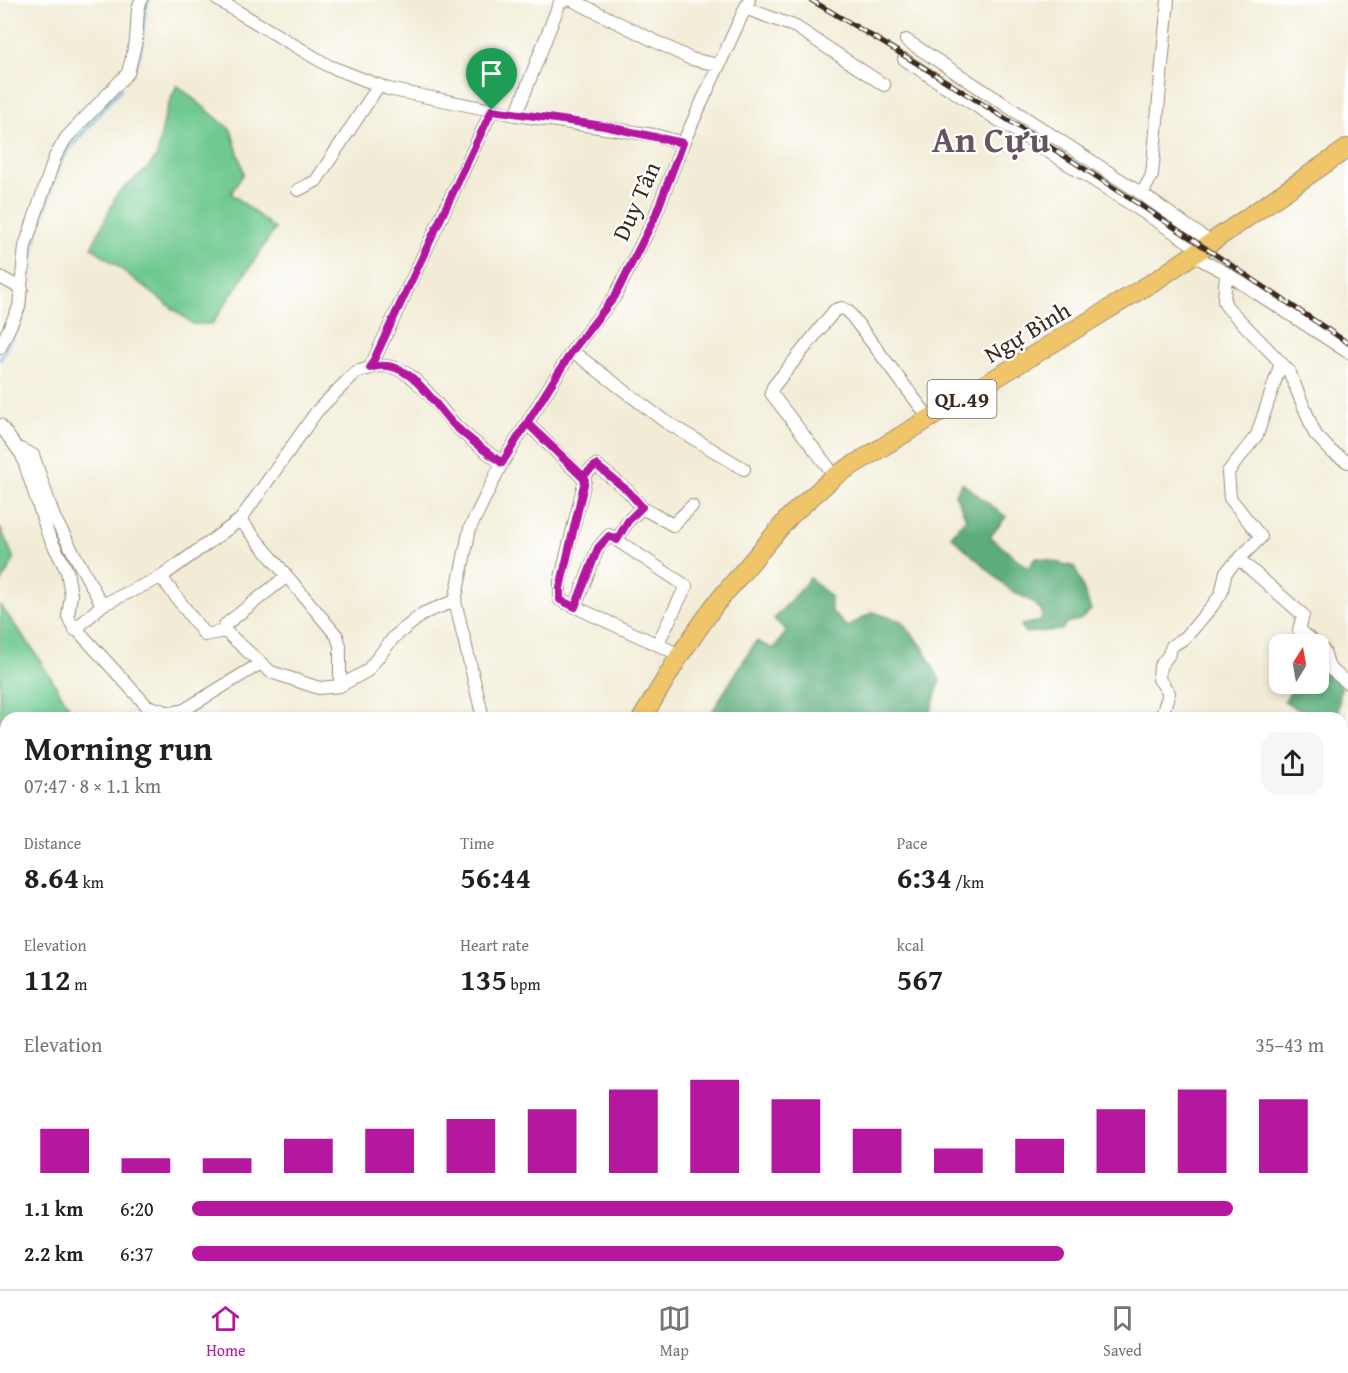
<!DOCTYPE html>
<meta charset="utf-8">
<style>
body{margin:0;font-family:"Gentium Book Plus",serif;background:#f6f6f6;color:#202124;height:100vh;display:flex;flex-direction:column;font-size:22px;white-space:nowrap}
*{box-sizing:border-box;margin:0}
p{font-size:20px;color:#757577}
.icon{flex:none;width:33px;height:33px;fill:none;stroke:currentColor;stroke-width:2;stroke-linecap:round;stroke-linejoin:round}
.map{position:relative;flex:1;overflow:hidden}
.details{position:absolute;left:0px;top:712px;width:1348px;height:578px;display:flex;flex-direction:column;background:#fff;border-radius:18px 18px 0 0;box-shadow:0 3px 9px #0003}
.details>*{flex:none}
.needle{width:39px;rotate:11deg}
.fabs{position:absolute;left:1269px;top:634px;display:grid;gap:12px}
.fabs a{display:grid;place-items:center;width:60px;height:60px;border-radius:12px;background:#fff;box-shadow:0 3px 9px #0003;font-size:30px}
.pin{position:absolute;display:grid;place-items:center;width:51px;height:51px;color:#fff;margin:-62px -26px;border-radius:50% 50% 50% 0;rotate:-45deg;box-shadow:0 0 6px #0007}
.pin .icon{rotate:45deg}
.round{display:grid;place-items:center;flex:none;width:63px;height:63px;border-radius:18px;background:#f6f6f6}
.head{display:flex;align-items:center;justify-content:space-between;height:102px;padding:0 24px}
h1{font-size:33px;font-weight:700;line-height:45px}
.stats{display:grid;grid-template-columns:repeat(3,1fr);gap:9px;height:102px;padding:6px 24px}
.stats div{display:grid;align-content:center}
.stats b{font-size:30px;font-weight:700}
.stats small{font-size:16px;font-weight:400}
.stats p{font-size:16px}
.chart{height:168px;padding:12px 24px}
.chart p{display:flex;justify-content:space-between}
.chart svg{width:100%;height:108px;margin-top:6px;stroke:#b5179e;stroke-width:6}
ul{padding:0 24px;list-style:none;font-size:20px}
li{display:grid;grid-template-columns:96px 72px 1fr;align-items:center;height:45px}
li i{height:15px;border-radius:8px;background:#b5179e}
.menu{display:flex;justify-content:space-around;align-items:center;height:84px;border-top:2px solid #e0e0e0;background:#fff;font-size:16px;color:#757577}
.menu a{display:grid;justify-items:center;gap:3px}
.menu .active{color:#b5179e}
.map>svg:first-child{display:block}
.green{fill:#70c98f;stroke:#567a56;stroke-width:1.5}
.forest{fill:#5cad7a;stroke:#4c6c4c;stroke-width:1.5}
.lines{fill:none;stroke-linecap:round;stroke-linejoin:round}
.stream{stroke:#74b6e9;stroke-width:3}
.minor-casing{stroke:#968b7a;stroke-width:14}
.highway-casing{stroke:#968b7a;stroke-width:20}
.minor{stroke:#fff;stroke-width:12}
.highway{stroke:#f0c469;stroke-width:18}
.rail-casing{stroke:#3b2a1e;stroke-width:5}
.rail{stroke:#fff;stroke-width:3;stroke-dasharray:9;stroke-linecap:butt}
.route-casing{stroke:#fff;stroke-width:12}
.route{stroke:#b5179e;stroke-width:8}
.labels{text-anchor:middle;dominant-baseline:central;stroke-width:4.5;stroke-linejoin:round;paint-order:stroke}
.shield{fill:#fff;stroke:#766a62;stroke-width:1.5}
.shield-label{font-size:22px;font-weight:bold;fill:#3b2a1e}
.street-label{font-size:24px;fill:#3b2a1e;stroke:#fff}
.town-label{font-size:36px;font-weight:bold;fill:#65555e;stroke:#fff}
</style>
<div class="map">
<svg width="1348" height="1289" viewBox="0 0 1348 1289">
<rect width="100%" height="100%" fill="#fff"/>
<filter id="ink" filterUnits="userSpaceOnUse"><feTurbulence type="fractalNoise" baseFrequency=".0167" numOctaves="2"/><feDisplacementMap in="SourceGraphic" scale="12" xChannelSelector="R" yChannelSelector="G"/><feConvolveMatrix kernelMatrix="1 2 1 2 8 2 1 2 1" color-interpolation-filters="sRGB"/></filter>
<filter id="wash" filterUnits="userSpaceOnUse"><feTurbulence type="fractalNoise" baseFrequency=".008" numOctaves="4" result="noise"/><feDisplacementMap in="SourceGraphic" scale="24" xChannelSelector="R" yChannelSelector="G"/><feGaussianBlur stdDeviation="1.35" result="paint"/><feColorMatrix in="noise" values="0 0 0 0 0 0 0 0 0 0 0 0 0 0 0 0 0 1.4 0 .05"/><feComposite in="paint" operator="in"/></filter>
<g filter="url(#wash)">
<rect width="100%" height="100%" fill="#f2ecd6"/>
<!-- green -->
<path class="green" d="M177,85l54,45 13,43 -13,20 44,36 -63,95h-19l-101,-77 25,-53 30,-25 10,-13 9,-45z
M0,527l14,32 -14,26z
M0,605l34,46 42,67h-70v566h26l-7,5h-25z
M81,1284h394l1,5h-401z"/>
<!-- forest -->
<path class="forest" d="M962,483l44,34 -16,20 38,31 8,-11 39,10 16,43 -11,10 -14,3 -4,7 -37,3 -4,-8 20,-4 1,-10 -11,-10 -21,-11 -59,-54 15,-18 -11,-24z
M810,578l21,19v14l16,16 26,-15 28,9 21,25 18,34 -11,38h-221l48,-77 17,8 14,-18 -13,-12z
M1319,666l24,8 -5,37 -7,7h-16l-31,-16 12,-18h22z"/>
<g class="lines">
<!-- stream -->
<path class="stream" d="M132,73l8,-18 6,-49 3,-6
M0,360l24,-49 11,-71 24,-75 10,-16 52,-61"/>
</g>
</g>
<g filter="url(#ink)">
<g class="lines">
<!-- minor casing -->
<g class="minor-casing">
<path id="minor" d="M218,0l111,66 59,23 128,26 138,20 29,8
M572,0l119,59 28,6
M745,8l51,19 88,58
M906,40l236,154 10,-19 16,-175
M904,59c97,65 198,124 295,190
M516,115l44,-113 7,-2
M298,190l18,-9 63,-96
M1142,194l68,48
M1191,254l35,19 122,79
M1226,273l-2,28 3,6 62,64 26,63 17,18 16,10
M0,277l22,12
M0,348l19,-41 6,-61 30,-89 11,-19 62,-65 8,-32 2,-32 3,-9
M572,351l91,69 81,49
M370,368c40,-13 65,38 88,60 13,13 29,24 44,35
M527,423l58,57 -25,102v18l120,55
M0,425l22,30 26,79 19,37 4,24 -3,21 3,7 76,83 24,7 13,-3 77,-47
M18,448l15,7 21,62 48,88
M583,476l13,-11 32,26 14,17 31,17 19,-19
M835,476l-64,-83 2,-6 62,-77 7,-2 6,3 81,107
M240,520l97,116 3,10v40
M617,540l11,-19 14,-13
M1239,559l64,56 -4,15 19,15
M287,576l-62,49v6l46,41 48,16 21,-2 27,-15 27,-34 30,-24 31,-12
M161,577l44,58 20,-4
M575,607l23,-59 11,-13 77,51 -28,57
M75,630l27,-25 59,-28 79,-57 77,-109 39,-39 14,-4 122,-258
M1318,646l6,5 5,17 19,15
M483,718l-28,-117 15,-73 32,-65 70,-112 43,-55 39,-77 29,-76 66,-143
M1161,718l8,-25 -10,-14 1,-13 8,-10 4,-10 14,-9 27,-32 8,-11 5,-22 35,-35 -31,-39 -2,-26 29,-37 24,-72
M1342,773l6,2
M1342,1020l6,2
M1342,1126h6
M1342,1266l6,-4
M672,1284l2,5
M1313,1289l6,-5"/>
</g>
<!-- highway casing -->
<g class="highway-casing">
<path id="highway" d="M642,718l38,-63 34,-49 76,-90 45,-40 323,-197 190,-131
M45,1289l6,-5"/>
</g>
<!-- minor -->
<use href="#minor" class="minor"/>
<!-- highway -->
<use href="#highway" class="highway"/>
<!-- rail casing -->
<g class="rail-casing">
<path id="rail" d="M811,0c183,107 361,225 537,343"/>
</g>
<!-- rail -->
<use href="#rail" class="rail"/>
</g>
</g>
<g class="lines" filter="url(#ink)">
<!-- route casing -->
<g class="route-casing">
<path id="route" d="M492,110l-122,258c39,-13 62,35 84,57 15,14 31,26 48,38l25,-40 56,53 13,-11 32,26 14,16 -14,14 -11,19 -8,-4 -11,12 -23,59 -15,-7v-12l25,-108 -58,-57 45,-72 43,-55 39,-77 29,-76 -79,-17 -112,-16"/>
</g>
<!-- route -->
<use href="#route" class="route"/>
</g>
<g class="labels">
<!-- shield labels -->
<rect class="shield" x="927.5" y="380" width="69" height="38" rx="4.5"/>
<g class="shield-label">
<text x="962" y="399">QL.49</text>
</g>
<!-- street labels -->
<g class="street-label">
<text transform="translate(636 201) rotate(-66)">Duy Tân</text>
<text transform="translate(1027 332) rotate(-31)">Ngự Bình</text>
</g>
<!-- town labels -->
<g class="town-label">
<text x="991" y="138">An Cựu</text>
</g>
</g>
</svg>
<div class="fabs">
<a><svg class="needle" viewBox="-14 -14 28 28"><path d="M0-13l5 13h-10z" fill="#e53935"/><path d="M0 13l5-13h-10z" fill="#757577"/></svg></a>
</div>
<div class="pin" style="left:492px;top:110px;background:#1e9e55"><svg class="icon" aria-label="arrive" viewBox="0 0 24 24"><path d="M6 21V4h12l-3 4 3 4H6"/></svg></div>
<section class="details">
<div class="head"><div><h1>Morning run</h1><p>07:47 · 8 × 1.1 km</p></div><a class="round"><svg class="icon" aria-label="share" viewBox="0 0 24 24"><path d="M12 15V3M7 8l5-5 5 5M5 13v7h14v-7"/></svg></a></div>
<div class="stats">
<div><p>Distance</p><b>8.64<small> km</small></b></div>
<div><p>Time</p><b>56:44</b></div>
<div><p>Pace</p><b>6:34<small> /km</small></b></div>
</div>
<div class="stats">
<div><p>Elevation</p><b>112<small> m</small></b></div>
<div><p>Heart rate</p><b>135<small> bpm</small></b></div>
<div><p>kcal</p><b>567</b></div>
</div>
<div class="chart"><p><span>Elevation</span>35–43 m</p>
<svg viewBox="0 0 160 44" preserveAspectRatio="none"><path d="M5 44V26M15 44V38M25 44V38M35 44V30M45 44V26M55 44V22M65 44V18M75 44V10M85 44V6M95 44V14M105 44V26M115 44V34M125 44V30M135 44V18M145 44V10M155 44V14"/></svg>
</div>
<ul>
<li><b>1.1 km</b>6:20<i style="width:92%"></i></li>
<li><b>2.2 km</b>6:37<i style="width:77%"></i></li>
</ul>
</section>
</div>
<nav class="menu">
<a class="active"><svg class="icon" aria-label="home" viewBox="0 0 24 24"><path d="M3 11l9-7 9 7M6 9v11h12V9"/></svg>Home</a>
<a><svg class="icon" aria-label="map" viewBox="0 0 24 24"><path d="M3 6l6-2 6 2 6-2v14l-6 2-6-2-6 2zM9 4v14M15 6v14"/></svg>Map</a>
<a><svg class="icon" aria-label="saved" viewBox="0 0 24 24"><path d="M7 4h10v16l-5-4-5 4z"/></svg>Saved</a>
</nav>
